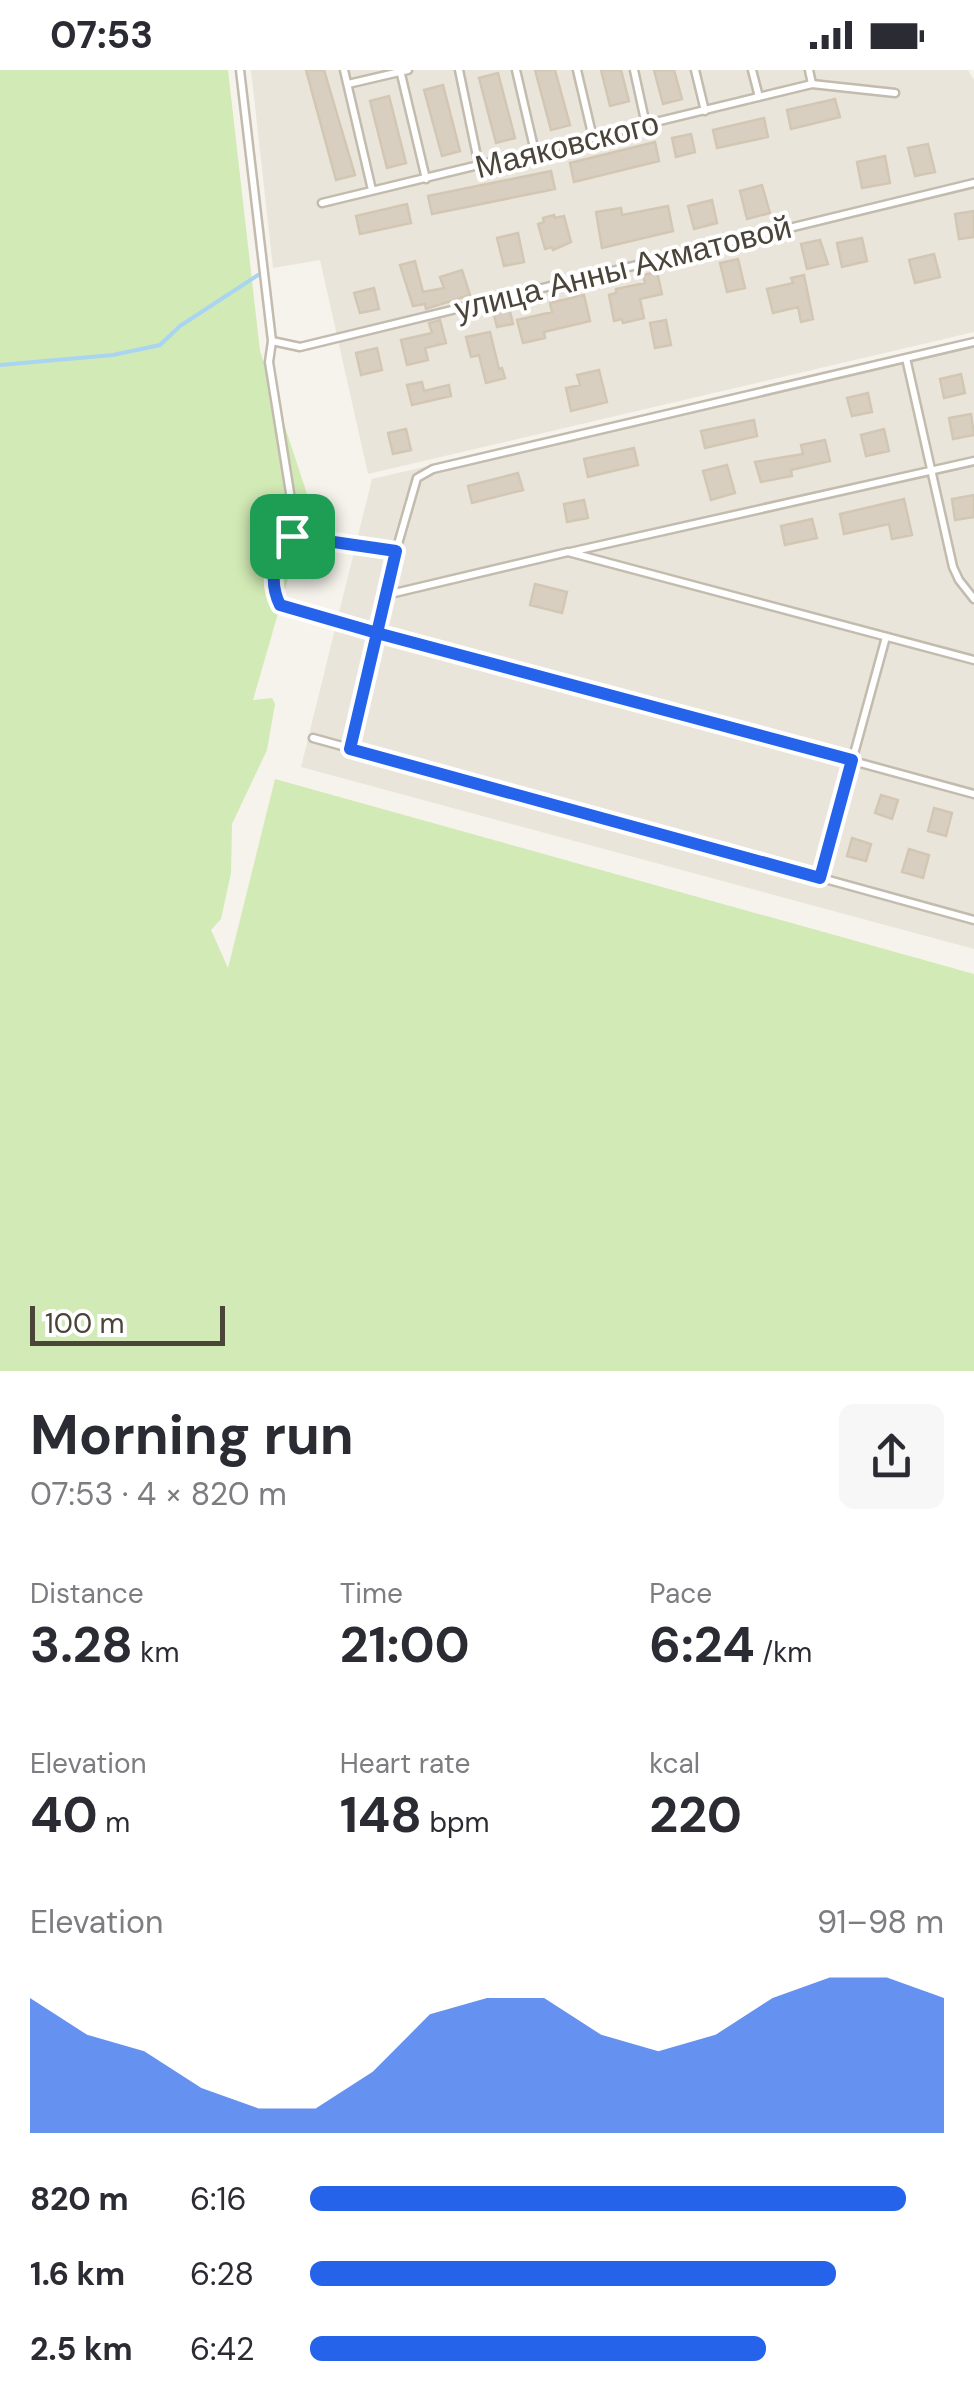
<!DOCTYPE html>
<meta charset="utf-8">
<style>
body{margin:0;font-family:"DM Sans",sans-serif;background:#f7f7f7;color:#2b2b33;height:100vh;display:flex;flex-direction:column;font-size:38px;white-space:nowrap}
*{box-sizing:border-box;margin:0}
p{font-size:32px;color:#7c7c81}
.icon{flex:none;width:55px;height:55px;fill:none;stroke:currentColor;stroke-width:2;stroke-linecap:round;stroke-linejoin:round}
.map{position:relative;height:1301px;overflow:hidden}
.sheet{display:flex;flex-direction:column;background:#fff;flex:1}
.sheet>*{flex:none}
.scale{position:absolute;left:30px;bottom:25px;width:195px;box-sizing:border-box;padding-left:10px;border:5px solid #4b4439;border-top:0;font-size:28px;line-height:35px;white-space:nowrap;color:#4b4439;-webkit-text-stroke:8px #fff;paint-order:stroke}
.pin{position:absolute;display:grid;place-items:center;width:85px;height:85px;color:#fff;margin:-42px;border-radius:20px;box-shadow:0 5px 15px #0006}
.round{display:grid;place-items:center;flex:none;width:105px;height:105px;border-radius:15px;background:#f7f7f7}
.headline{display:flex;align-items:center;justify-content:space-between;height:170px;padding:0 30px}
h1{font-size:55px;font-weight:700;line-height:75px}
.figures{display:grid;grid-template-columns:repeat(3,1fr);gap:15px;height:170px;padding:10px 30px}
.figures div{display:grid;align-content:center}
.figures b{font-size:50px;font-weight:700}
.figures small{font-size:28px;font-weight:400}
.figures p{font-size:28px}
.chart{height:280px;padding:20px 30px}
.chart p{display:flex;justify-content:space-between}
.chart svg{width:100%;height:180px;margin-top:10px;fill:#2563eb;opacity:.7}
ul{padding:0 30px;list-style:none;font-size:32px}
li{display:grid;grid-template-columns:160px 120px 1fr;align-items:center;height:75px}
li i{height:25px;border-radius:12px;background:#2563eb}
.status{display:flex;justify-content:space-between;align-items:center;height:70px;padding:0 50px;background:#fff;direction:ltr}
.status svg{height:28px;fill:currentColor}
.map>svg:first-child{display:block}
.residential{fill:#eae5da}
.green{fill:#d2eab5}
.lines{fill:none;stroke-linecap:round;stroke-linejoin:round}
.stream{stroke:#a9d4f2;stroke-width:4}
.building{fill:#d8cfc1;stroke:#d3c7b4;stroke-width:2.5}
.lane-casing{stroke:#c2bbae;stroke-width:11}
.lane{stroke:#fff;stroke-width:6}
.route-casing{stroke:#fff;stroke-width:20}
.route{stroke:#2563eb;stroke-width:12}
.labels{text-anchor:middle;dominant-baseline:central;stroke-width:8;stroke-linejoin:round;paint-order:stroke}
.street-label{font-size:32px;fill:#4b4439;stroke:#fff}
</style>
<div class="status"><b>07:53</b><svg viewBox="0 0 49 12"><path d="M0 12V9h3v3zM5 12V6h3v6zM10 12V3h3v9zM15 12V0h3v12zM26 1h20v11H26zM47 4h2v5h-2z"/></svg></div>
<div class="map">
<svg width="974" height="1301" viewBox="0 0 974 1301">
<rect width="100%" height="100%" fill="#f6f3ec"/>
<!-- residential -->
<path class="residential" d="M251,0h717l6,10v252l-606,142 -48,-214 -47,8z
M974,269v610l-673,-182 71,-288z"/>
<!-- green -->
<path class="green" d="M0,0h228l32,281 50,152 -57,197 19,-2 3,6 -8,46 -35,74 -1,49 -10,46 -10,11 17,38 47,-189 699,195v397h-974z"/>
<g class="lines">
<!-- stream -->
<path class="stream" d="M0,295l113,-10 47,-10 20,-19 78,-51"/>
</g>
<!-- building -->
<path class="building" d="M306,0h18l31,105 -19,5z
M535,0h20l15,55 -19,5z
M601,0h20l8,31 -19,5z
M654,0h20l8,29 -19,5z
M498,3l17,65 -19,5 -17,-65z
M443,15l17,66 -18,5 -18,-66z
M389,26l17,67 -19,5 -17,-67z
M835,29l5,18 -49,12 -4,-19z
M764,48l4,19 -51,11 -4,-18z
M691,64l4,18 -19,5 -4,-19z
M655,72l4,19 -85,21 -4,-19z
M928,74l7,28 -20,4 -7,-28z
M885,86l5,27 -28,5 -5,-26z
M551,101l4,18 -123,25 -4,-18z
M762,115l8,28 -23,6 -7,-28z
M712,130l5,23 -23,6 -6,-23z
M407,134l4,19 -51,11 -4,-18z
M668,136l5,25 -71,17 -6,-36 25,-4 1,7z
M974,141v26l-15,2 -4,-25z
M554,145l1,3 9,-2 7,26 -18,8 -1,-3 -7,2 -7,-25 6,-2 -1,-4z
M518,163l6,29 -20,4 -7,-28z
M862,168l5,23 -25,6 -5,-24z
M820,170l8,24 -21,5 -6,-25z
M934,184l6,23 -25,6 -6,-23z
M738,189l7,29 -18,4 -7,-29z
M415,191l8,31 21,-4 -4,-11 22,-7 8,25 -44,14 -1,-5 -12,2 -13,-41z
M657,202l5,22 -22,5 4,19 -21,5 -1,-4 -8,2 -5,-26 7,-2v-4l29,-6 -2,-8z
M804,205l9,44 -12,3 -3,-15 -25,6 -6,-24 26,-6 -2,-5z
M374,218l5,21 -19,4 -6,-20z
M584,225l6,26 -46,11 1,6 -22,5 -6,-23 35,-8 -2,-9z
M508,233l5,21 -16,3 -5,-20z
M440,250l6,23 -21,5 3,12 -21,5 -6,-25 31,-7 -3,-10z
M666,250l5,25 -16,3 -5,-25z
M490,262l9,37 3,-1 3,10 -19,5 -7,-28 -8,2 -5,-20z
M377,278l5,22 -21,5 -5,-22z
M599,300l8,32 -36,9 -5,-23 14,-3 -3,-10z
M961,304l4,19 -21,5 -4,-19z
M422,312l2,9 25,-6 2,11 -39,9 -5,-20z
M868,323l4,19 -20,4 -5,-18z
M971,344l3,21 -21,4 -4,-21z
M754,350l3,16 -52,12 -4,-17z
M406,359l5,21 -18,4 -5,-21z
M884,359l5,22 -23,5 -5,-21z
M825,370l5,21 -39,9 1,6 -31,6 -6,-20 48,-8 -2,-9z
M634,378l4,17 -50,12 -4,-18z
M727,395l8,28 -24,7 -8,-29z
M518,403l5,17 -51,13 -4,-17z
M974,425v22l-19,3 -3,-21z
M904,429l8,36 -20,4 -3,-15 -45,10 -4,-20z
M584,430l4,18 -21,4 -3,-18z
M812,449l5,19 -32,7 -4,-19z
M535,514l32,8 -5,21 -32,-8z
M881,725l17,5 -6,19 -17,-6z
M934,738l18,5 -6,23 -18,-5z
M852,768l19,6 -5,17 -19,-5z
M909,779l20,6 -6,23 -21,-6z"/>
<g class="lines">
<!-- lane casing -->
<g class="lane-casing">
<path id="lane" d="M240,0l32,271 -3,21 22,137 1,37
M344,0l28,120
M400,0l26,109
M459,0l20,96
M516,0l19,82
M577,0l16,68
M634,0l12,55
M695,0l10,41
M752,0l7,27
M809,0l3,14
M348,14l60,-14
M322,133l490,-119 83,9
M272,271l28,6 674,-164
M906,288l47,209 6,13 15,19
M396,481l21,-73 16,-9 541,-127
M570,482l404,-91
M386,525l10,-44 -104,-15 -9,4c-9,22 -14,43 -3,65l694,189
M313,668l661,182
M350,679l36,-154 182,-43 406,108
M820,808l66,-241"/>
</g>
<!-- lane -->
<use href="#lane" class="lane"/>
</g>
<g class="lines">
<!-- route casing -->
<g class="route-casing">
<path id="route" d="M292,466l-9,4c-9,22 -14,43 -3,65l97,28 -27,116 470,129 32,-118 -475,-127 19,-82 -104,-15"/>
</g>
<!-- route -->
<use href="#route" class="route"/>
</g>
<g class="labels">
<!-- street labels -->
<g class="street-label">
<text transform="translate(567 75) rotate(-14)">Маяковского</text>
<text transform="translate(623 198) rotate(-14)">улица Анны Ахматовой</text>
</g>
</g>
</svg>
<div class="scale">100 m</div>
<div class="pin" style="left:292px;top:466px;background:#1e9e55"><svg class="icon" aria-label="arrive" viewBox="0 0 24 24"><path d="M6 21V4h12l-3 4 3 4H6"/></svg></div>
</div>
<section class="sheet">
<div class="headline"><div><h1>Morning run</h1><p>07:53 · 4 × 820 m</p></div><a class="round"><svg class="icon" aria-label="share" viewBox="0 0 24 24"><path d="M12 15V3M7 8l5-5 5 5M5 13v7h14v-7"/></svg></a></div>
<div class="figures">
<div><p>Distance</p><b>3.28<small> km</small></b></div>
<div><p>Time</p><b>21:00</b></div>
<div><p>Pace</p><b>6:24<small> /km</small></b></div>
</div>
<div class="figures">
<div><p>Elevation</p><b>40<small> m</small></b></div>
<div><p>Heart rate</p><b>148<small> bpm</small></b></div>
<div><p>kcal</p><b>220</b></div>
</div>
<div class="chart"><p><span>Elevation</span>91–98 m</p>
<svg viewBox="0 0 160 44" preserveAspectRatio="none"><path d="M0 44V11L10 20L20 24L30 33L40 38L50 38L60 29L70 15L80 11L90 11L100 20L110 24L120 20L130 11L140 6L150 6L160 11V44z"/></svg>
</div>
<ul>
<li><b>820 m</b>6:16<i style="width:94%"></i></li>
<li><b>1.6 km</b>6:28<i style="width:83%"></i></li>
<li><b>2.5 km</b>6:42<i style="width:72%"></i></li>
</ul>
</section>
